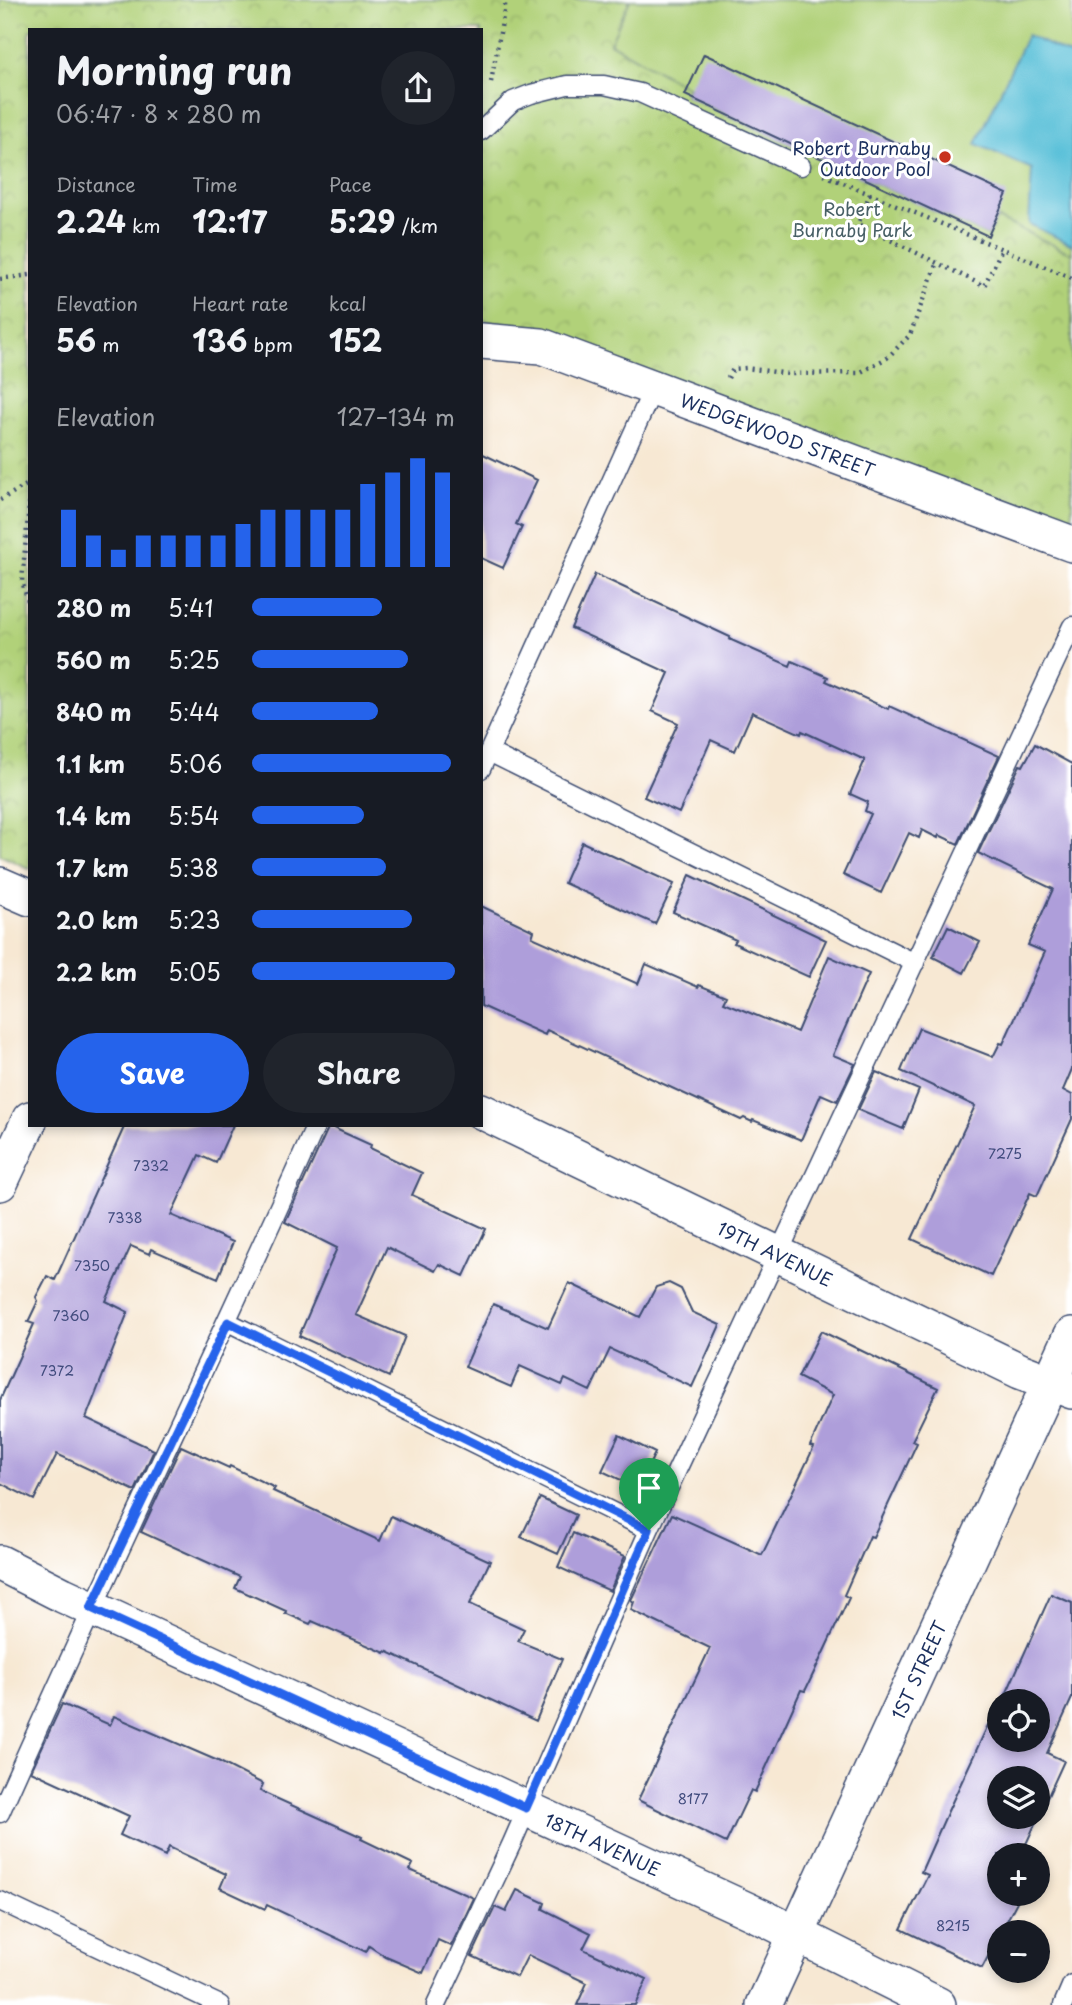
<!DOCTYPE html>
<meta charset="utf-8">
<style>
body{margin:0;font-family:"Playpen Sans",sans-serif;background:#20242c;color:#f1f3f6;height:100vh;display:flex;flex-direction:column;font-size:26px;white-space:nowrap}
*{box-sizing:border-box;margin:0}
p{font-size:23px;color:#9ea1a6}
.icon{flex:none;width:38px;height:38px;fill:none;stroke:currentColor;stroke-width:2;stroke-linecap:round;stroke-linejoin:round}
.map{position:relative;flex:1;overflow:hidden}
.sheet{position:absolute;left:28px;top:28px;width:455px;height:1099px;display:flex;flex-direction:column;background:#171b24;border-radius:0px;box-shadow:0 4px 10px #0003}
.sheet>*{flex:none}
.buttons{position:absolute;left:987px;top:1689px;display:grid;gap:14px}
.buttons a{display:grid;place-items:center;width:63px;height:63px;border-radius:50%;background:#171b24;box-shadow:0 4px 10px #0003;font-size:35px}
.pin{position:absolute;display:grid;place-items:center;width:60px;height:60px;color:#fff;margin:-72px -30px;border-radius:50% 50% 50% 0;rotate:-45deg;box-shadow:0 0 7px #0007}
.pin .icon{rotate:45deg}
.round{display:grid;place-items:center;flex:none;width:74px;height:74px;border-radius:37px;background:#20242c}
.head{display:flex;align-items:center;justify-content:space-between;height:119px;padding:0 28px}
h1{font-size:38px;font-weight:700;line-height:52px}
.metrics{display:grid;grid-template-columns:repeat(3,1fr);gap:10px;height:119px;padding:7px 28px}
.metrics div{display:grid;align-content:center}
.metrics b{font-size:30px;font-weight:700}
.metrics small{font-size:19px;font-weight:400}
.metrics p{font-size:19px}
.chart{height:196px;padding:14px 28px}
.chart p{display:flex;justify-content:space-between}
.chart svg{width:100%;height:126px;margin-top:7px;stroke:#2563eb;stroke-width:6}
.button{display:flex;gap:14px;margin-top:auto;padding:14px 28px}
.button a{flex:1;height:80px;border-radius:42px;background:#2563eb;color:#fff;font-size:28px;font-weight:700;line-height:80px;text-align:center}
.button a+a{background:#20242c;color:#f1f3f6}
ul{padding:0 28px;list-style:none;font-size:23px}
li{display:grid;grid-template-columns:112px 84px 1fr;align-items:center;height:52px}
li i{height:18px;border-radius:9px;background:#2563eb}
.map>svg:first-child{display:block}
.park{fill:url(#park-crowns);stroke:#66806c;stroke-width:2}
.pitch{fill:#b1d179;stroke:#66806c;stroke-width:2}
.water{fill:#5bc1d9;stroke:#3b789c;stroke-width:2}
.building{fill:#ae9eda;fill-rule:evenodd}
.lines{fill:none;stroke-linecap:round;stroke-linejoin:round}
.service-casing{stroke:#3c4b70;stroke-width:21}
.minor-casing{stroke:#3c4b70;stroke-width:38}
.path{stroke:#3c4b70;stroke-width:4.5;stroke-dasharray:2 5;stroke-linecap:butt}
.service{stroke:#fff;stroke-width:18}
.minor{stroke:#fff;stroke-width:35}
.route-casing{stroke:#fff;stroke-width:14}
.route{stroke:#2563eb;stroke-width:9}
.poi-dot{fill:#c8321e;stroke:#fff;stroke-width:2.5}
.labels{text-anchor:middle;dominant-baseline:central;stroke-width:6;stroke-linejoin:round;paint-order:stroke}
.number-label{font-size:14px;fill:#404b7d}
.poi-label{font-size:18px;fill:#1b2f5e;stroke:#fff;text-anchor:end}
.park-label{font-size:18px;fill:#486066;stroke:#fff}
.street-label{font-size:18px;fill:#1b2f5e;stroke:#fff}
</style>
<div class="map">
<svg width="1072" height="2005" viewBox="0 0 1072 2005">
<defs>
<pattern id="park-crowns" width="20" height="18" patternUnits="userSpaceOnUse" patternTransform="scale(1.75)"><rect width="20" height="18" fill="#b1d179"/><path d="M2 6a3 3 0 1 1 6 0M12 15a3 3 0 1 1 6 0" fill="none" stroke="#98b46b"/></pattern>
</defs>
<rect width="100%" height="100%" fill="#fff"/>
<filter id="ink" filterUnits="userSpaceOnUse"><feTurbulence type="fractalNoise" baseFrequency=".0143" numOctaves="2"/><feDisplacementMap in="SourceGraphic" scale="14" xChannelSelector="R" yChannelSelector="G"/><feConvolveMatrix kernelMatrix="1 2 1 2 8 2 1 2 1" color-interpolation-filters="sRGB"/></filter>
<filter id="wash" filterUnits="userSpaceOnUse"><feTurbulence type="fractalNoise" baseFrequency=".00686" numOctaves="4" result="noise"/><feDisplacementMap in="SourceGraphic" scale="28" xChannelSelector="R" yChannelSelector="G"/><feGaussianBlur stdDeviation="1.57" result="paint"/><feColorMatrix in="noise" values="0 0 0 0 0 0 0 0 0 0 0 0 0 0 0 0 0 1.4 0 .05"/><feComposite in="paint" operator="in"/></filter>
<g filter="url(#wash)">
<rect width="100%" height="100%" fill="#f7e8d3"/>
<!-- park -->
<path class="park" d="M0,0h1072v529l-591,-210v-289h-451v839l-30,-14z"/>
<!-- pitch -->
<path class="pitch" d="M630,0h442v254l-75,-36 -9,18 -303,-141 3,-7 -78,-45z"/>
<!-- water -->
<path class="water" d="M1027,35l45,21v189l-43,-21 3,-55 -56,-25z"/>
<g id="blocks">
<!-- building -->
<path class="building" d="M704,54l303,140 -19,42 -303,-141z
M481,453l56,27 -21,44 6,3 -19,41 -22,-10z
M595,574l135,63 -1,2 61,27 2,-5 36,16 -2,4 62,28 1,-3 110,50 -41,88 -19,-9 -1,3 -16,-8 -3,8 -10,-5 -28,60 -38,-18 28,-61 -6,-3 3,-9 -18,-8 15,-34 -63,-29 -1,3 -49,-22 -17,39 -24,-11 -32,73 -35,-16 34,-74 -26,-12 17,-38 -98,-45z
M1035,744l37,20v305l-9,21 9,5v24l-35,77 -7,-3 -39,83 -79,-37 63,-133 -74,-35 18,-43 74,29 7,-14 3,1 42,-92 -17,-7 25,-56 -75,-36 42,-88 3,1z
M582,842l92,42 -19,40 -91,-41z
M690,875l136,65 -17,37 -75,-34 2,-3 -63,-28z
M481,906l53,25 -2,6 106,47 8,-20 52,23 1,-2 27,11 -3,6 74,30 32,-76 40,18 -36,81 22,9 -18,37 -16,-7 -20,46 -48,-20 -1,2 -8,-4 -3,2 -194,-90 -2,5 -64,-29z
M948,926l32,16 -16,31 -31,-16z
M876,1072l43,18 -16,39 -45,-19z
M125,1125h108l-17,38 -17,-8 -28,60 62,27 -15,36 -67,-29 -2,5 -18,-8 -25,55 22,11 -42,106 68,32 -19,41 -78,-37 -23,46 -34,-17v-83l34,-76 -6,-2 10,-21 -2,-4 11,-21 8,4z
M329,1126l42,19 -1,3 52,25 -10,22 74,34 -22,47 -25,-12 -4,7 -48,-24 -31,68 49,21 -16,41 -90,-41 38,-88 -52,-26z
M569,1283l71,34 16,-30 13,-4 12,6 11,23 28,13 -28,62 -82,-38 -20,42 -25,-12 -3,6 -42,-19 -9,21 -46,-20 28,-63 55,24z
M821,1331l117,57 -26,53 5,2 -44,94 -3,-1 -26,59 5,3 -32,68 -12,25 -4,-1 -46,102 -4,-2 -25,53 -88,-43 72,-152 -79,-38 3,-8 -3,-2 41,-86 90,41 52,-108 -4,-1 23,-51 -35,-18z
M619,1435l36,18 -17,35 -36,-17z
M181,1446l48,22 1,-2 45,22 -2,3 107,50 11,-25 99,45 -20,43 54,25 -6,12 44,18 -26,62 -150,-70 -1,2 -73,-32 -2,3 -25,-11 1,-2 -51,-23 5,-11 -99,-45z
M540,1498l36,17 -18,39 -37,-17z
M573,1533l52,23 -15,35 -52,-24z
M1051,1594l21,9v95l-25,55 17,8 -43,94h-22v39h22l-39,74 -81,-39 27,-54 -7,-3 27,-61 40,-86 2,1 9,-18v32h39v-39h-35zM999,1778h39v38h-39z
M62,1704l48,21 4,-9 104,45 45,23 -3,7 102,46 -1,2 52,25 -3,6 64,28 -23,48 -13,-6 -15,33 -37,-16 -17,-11 -3,6 -99,-47 -2,4 -45,-21 6,-14 -57,-27 -4,9 -45,-21 9,-19 -98,-45z
M517,1890l28,13 -2,6 48,24 -8,16 64,30 -12,26h-58l10,-22 -59,-28 -11,22 -45,-21 23,-49 11,5z"/>
</g>
</g>
<g filter="url(#ink)">
<use href="#blocks" fill-opacity="0" stroke="#3c4b70" stroke-width="2"/>
<g class="lines">
<!-- service casing -->
<g class="service-casing">
<path id="service" d="M481,131l32,-30 18,-7 36,-9h37l36,8 161,73
M489,752l426,211
M481,769l172,-380
M228,1322l421,208
M0,1813c102,-231 213,-458 316,-688
M0,1901l220,104
M436,2005l76,-162 137,-313 423,-904
M1063,2005l9,-21"/>
</g>
<!-- minor casing -->
<g class="minor-casing">
<g id="minor">
<path id="s1" d="M481,341l60,5 531,198"/>
<path d="M0,885l30,13"/>
<path id="s2" d="M481,1111l539,260 52,20"/>
<path d="M0,1183l30,-64"/>
<path id="s3" d="M0,1563l63,32 699,322 176,88"/>
<path id="s4" d="M764,2005l308,-670"/>
</g>
</g>
<!-- path -->
<path class="path" d="M491,82l15,-82
M824,175l248,103
M870,193l-12,31 126,62 18,-37
M0,279l30,-4
M728,378l5,-9 13,-1 43,6 70,-1 28,-15 23,-23 27,-73
M30,495l-8,86 8,27
M0,500l30,-17"/>
<!-- service -->
<use href="#service" class="service"/>
<!-- minor -->
<use href="#minor" class="minor"/>
</g>
</g>
<g class="lines" filter="url(#ink)">
<!-- route casing -->
<g class="route-casing">
<path id="route" d="M228,1322l421,208 -123,278 -435,-200z"/>
</g>
<!-- route -->
<use href="#route" class="route"/>
</g>
<!-- markers -->
<circle class="poi-dot" cx="945" cy="157" r="7"/>
<g class="labels">
<!-- number labels -->
<g class="number-label">
<text x="1005" y="1153">7275</text>
<text x="151" y="1165">7332</text>
<text x="125" y="1217">7338</text>
<text x="92" y="1265">7350</text>
<text x="71" y="1315">7360</text>
<text x="57" y="1370">7372</text>
<text x="693" y="1798">8177</text>
<text x="953" y="1925">8215</text>
</g>
<!-- poi labels -->
<g class="poi-label">
<text x="931" y="147">Robert Burnaby<tspan x="931" dy="21">Outdoor Pool</tspan></text>
</g>
<!-- park labels -->
<g class="park-label">
<text x="852" y="208">Robert<tspan x="852" dy="21">Burnaby Park</tspan></text>
</g>
<!-- street labels -->
<g class="street-label">
<text stroke="none"><textPath href="#s1" startOffset="313">WEDGEWOOD STREET</textPath></text>
<text stroke="none"><textPath href="#s2" startOffset="327">19TH AVENUE</textPath></text>
<text stroke="none"><textPath href="#s4" startOffset="369">1ST STREET</textPath></text>
<text stroke="none"><textPath href="#s3" startOffset="665">18TH AVENUE</textPath></text>
</g>
</g>
</svg>
<div class="buttons">
<a><svg class="icon" aria-label="locate" viewBox="0 0 24 24"><circle cx="12" cy="12" r="6"/><path d="M12 2v4M12 18v4M2 12h4M18 12h4"/></svg></a>
<a><svg class="icon" aria-label="layers" viewBox="0 0 24 24"><path d="M12 4l9 5-9 5-9-5zM3 14l9 5 9-5"/></svg></a>
<a>+</a>
<a>−</a>
</div>
<div class="pin" style="left:649px;top:1530px;background:#1e9e55"><svg class="icon" aria-label="arrive" viewBox="0 0 24 24"><path d="M6 21V4h12l-3 4 3 4H6"/></svg></div>
<section class="sheet">
<div class="head"><div><h1>Morning run</h1><p>06:47 · 8 × 280 m</p></div><a class="round"><svg class="icon" aria-label="share" viewBox="0 0 24 24"><path d="M12 15V3M7 8l5-5 5 5M5 13v7h14v-7"/></svg></a></div>
<div class="metrics">
<div><p>Distance</p><b>2.24<small> km</small></b></div>
<div><p>Time</p><b>12:17</b></div>
<div><p>Pace</p><b>5:29<small> /km</small></b></div>
</div>
<div class="metrics">
<div><p>Elevation</p><b>56<small> m</small></b></div>
<div><p>Heart rate</p><b>136<small> bpm</small></b></div>
<div><p>kcal</p><b>152</b></div>
</div>
<div class="chart"><p><span>Elevation</span>127–134 m</p>
<svg viewBox="0 0 160 44" preserveAspectRatio="none"><path d="M5 44V24M15 44V33M25 44V38M35 44V33M45 44V33M55 44V33M65 44V33M75 44V29M85 44V24M95 44V24M105 44V24M115 44V24M125 44V15M135 44V11M145 44V6M155 44V11"/></svg>
</div>
<ul>
<li><b>280 m</b>5:41<i style="width:64%"></i></li>
<li><b>560 m</b>5:25<i style="width:77%"></i></li>
<li><b>840 m</b>5:44<i style="width:62%"></i></li>
<li><b>1.1 km</b>5:06<i style="width:98%"></i></li>
<li><b>1.4 km</b>5:54<i style="width:55%"></i></li>
<li><b>1.7 km</b>5:38<i style="width:66%"></i></li>
<li><b>2.0 km</b>5:23<i style="width:79%"></i></li>
<li><b>2.2 km</b>5:05<i style="width:100%"></i></li>
</ul>
<div class="button"><a>Save</a><a>Share</a></div>
</section>
</div>
